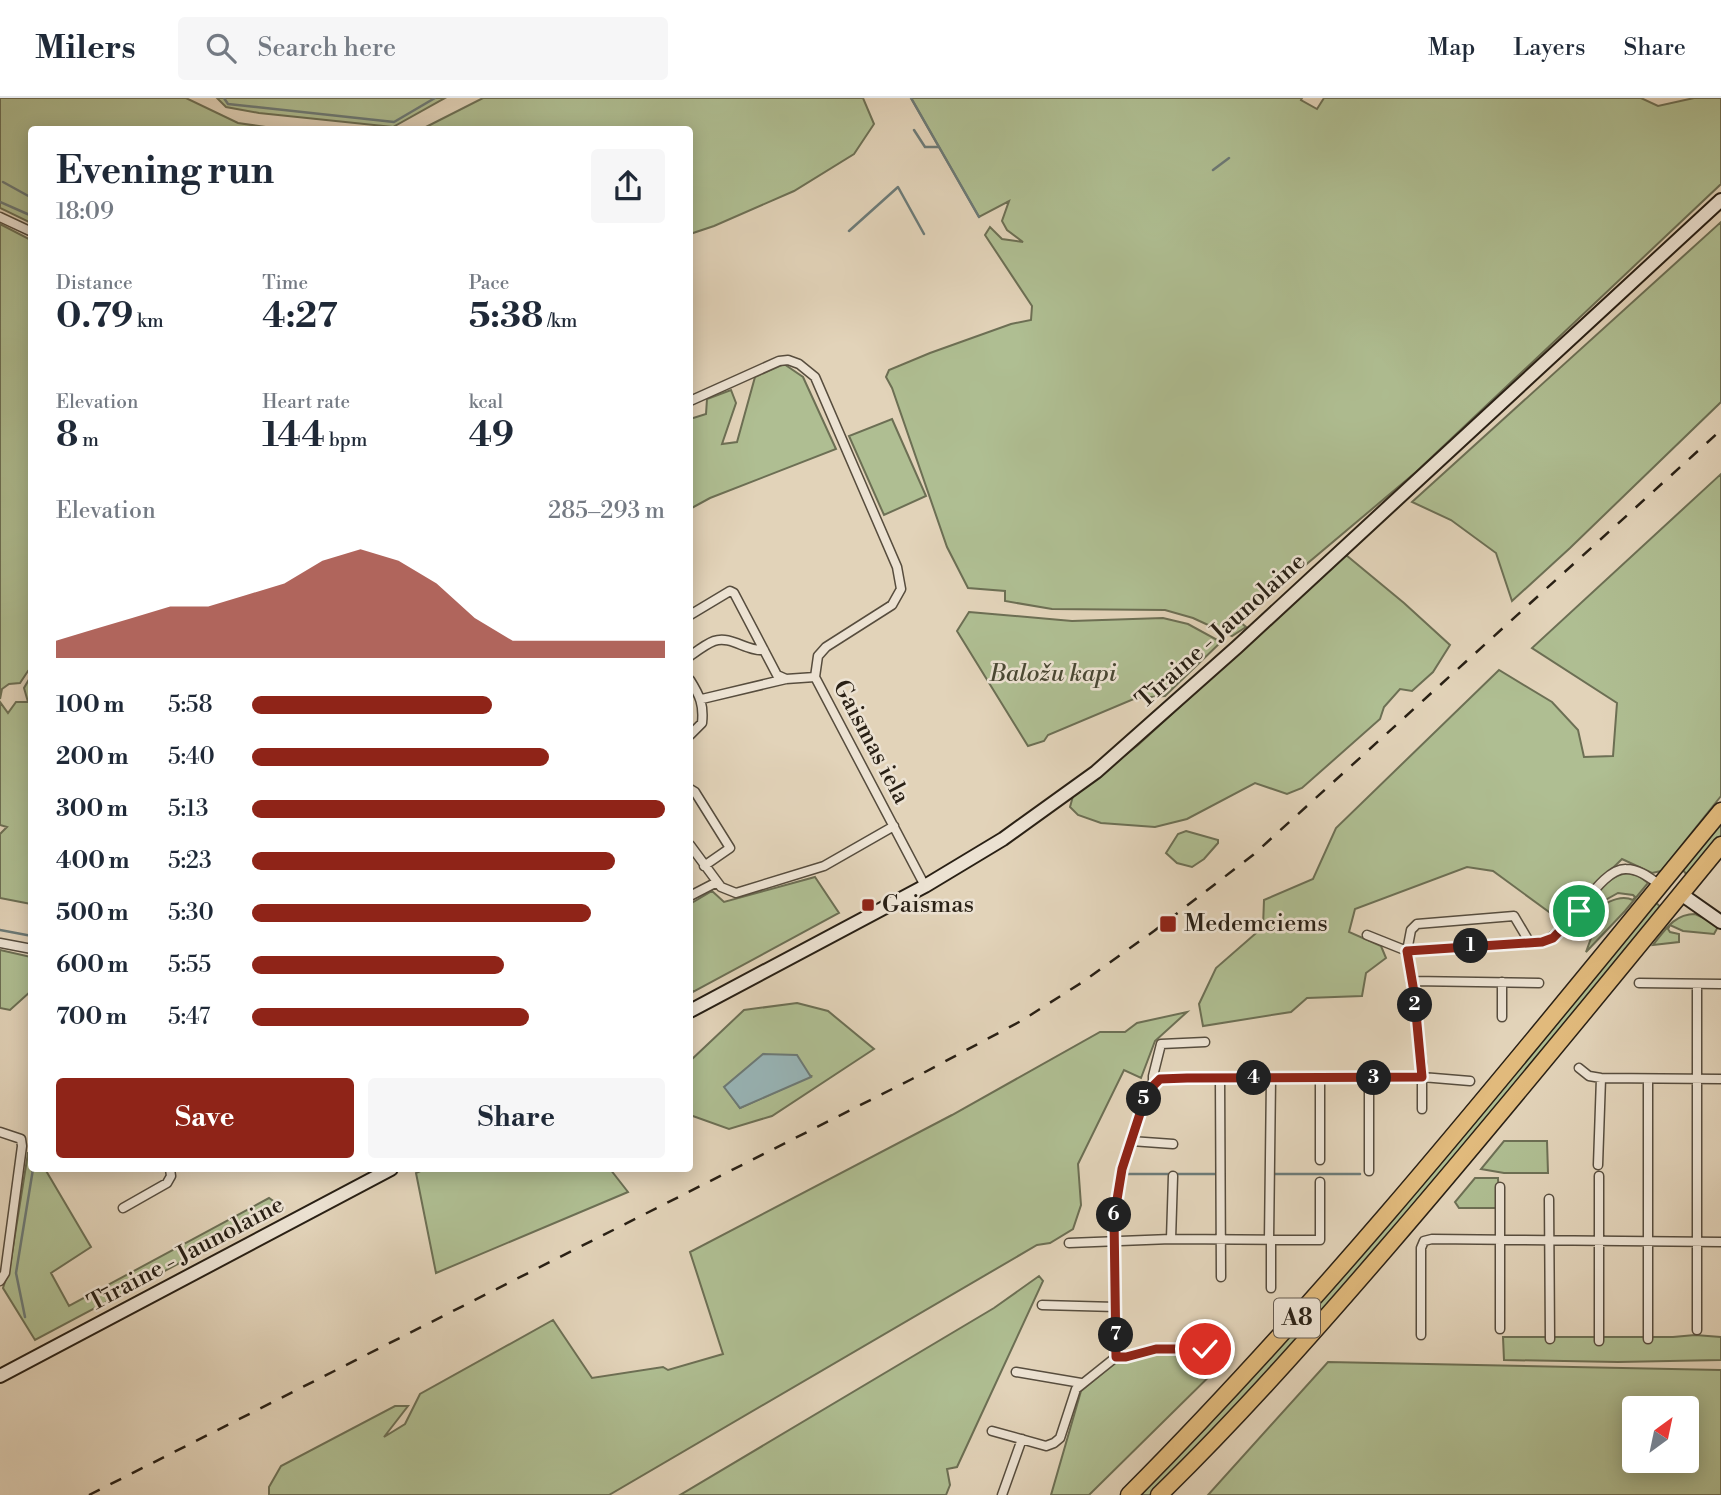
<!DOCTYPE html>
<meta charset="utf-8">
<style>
body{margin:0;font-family:"Libre Bodoni",serif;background:#f6f6f7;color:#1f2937;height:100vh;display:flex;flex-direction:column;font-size:26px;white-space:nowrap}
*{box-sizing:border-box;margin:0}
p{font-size:23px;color:#747a83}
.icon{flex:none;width:38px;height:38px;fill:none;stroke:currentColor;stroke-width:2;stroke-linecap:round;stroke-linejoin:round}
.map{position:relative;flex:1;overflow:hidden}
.sheet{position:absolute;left:28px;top:28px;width:665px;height:1046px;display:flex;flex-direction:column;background:#fff;border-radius:7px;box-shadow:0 4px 18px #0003}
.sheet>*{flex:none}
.needle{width:46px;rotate:33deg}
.fabs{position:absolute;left:1622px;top:1298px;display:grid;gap:14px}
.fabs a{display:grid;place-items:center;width:77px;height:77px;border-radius:7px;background:#fff;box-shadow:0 4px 18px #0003;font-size:35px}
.pin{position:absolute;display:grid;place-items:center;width:60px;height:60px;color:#fff;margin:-30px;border:4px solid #fff;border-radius:50%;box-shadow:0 2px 7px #0007}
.km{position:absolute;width:35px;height:35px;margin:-18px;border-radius:50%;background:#222;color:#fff;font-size:19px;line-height:35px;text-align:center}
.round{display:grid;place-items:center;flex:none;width:74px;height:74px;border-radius:7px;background:#f6f6f7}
.head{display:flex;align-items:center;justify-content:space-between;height:119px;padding:0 28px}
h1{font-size:38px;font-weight:700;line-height:52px}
.metrics{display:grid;grid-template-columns:repeat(3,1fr);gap:10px;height:119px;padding:7px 28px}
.metrics div{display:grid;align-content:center}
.metrics b{font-size:35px;font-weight:700}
.metrics small{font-size:19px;font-weight:400}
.metrics p{font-size:19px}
.chart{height:196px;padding:14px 28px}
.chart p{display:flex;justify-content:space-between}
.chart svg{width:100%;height:126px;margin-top:7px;fill:#8f2418;opacity:.7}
.primary-button{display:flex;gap:14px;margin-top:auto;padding:14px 28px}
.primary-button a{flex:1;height:80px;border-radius:7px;background:#8f2418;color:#fff;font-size:28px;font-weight:700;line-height:80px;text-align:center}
.primary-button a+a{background:#f6f6f7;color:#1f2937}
ul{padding:0 28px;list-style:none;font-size:23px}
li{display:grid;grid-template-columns:112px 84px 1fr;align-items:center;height:52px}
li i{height:18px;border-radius:9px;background:#8f2418}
header{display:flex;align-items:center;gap:42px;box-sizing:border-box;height:98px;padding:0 35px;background:#fff;border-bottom:2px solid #e0e1e3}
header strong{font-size:33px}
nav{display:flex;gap:38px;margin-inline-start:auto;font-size:24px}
.search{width:490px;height:63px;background:#f6f6f7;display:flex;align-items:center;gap:18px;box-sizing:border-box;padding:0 24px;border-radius:7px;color:#747a83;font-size:26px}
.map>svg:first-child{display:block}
.green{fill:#afbe92;stroke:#6c6f54;stroke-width:2;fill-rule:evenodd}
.water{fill:#98b6b9;stroke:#6c7a77;stroke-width:2}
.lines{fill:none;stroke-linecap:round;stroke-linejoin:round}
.stream{stroke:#6c7a77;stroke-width:2.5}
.street-casing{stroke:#574d3e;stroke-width:11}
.secondary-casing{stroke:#292015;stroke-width:16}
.highway-casing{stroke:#292015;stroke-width:19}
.street{stroke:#ece2d2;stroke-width:8}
.secondary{stroke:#ece2d2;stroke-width:12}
.highway{stroke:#e1ba7c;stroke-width:16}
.rail{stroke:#292015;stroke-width:2.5;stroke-dasharray:12 12;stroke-linecap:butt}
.route-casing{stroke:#fff;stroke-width:14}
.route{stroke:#8f2418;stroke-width:9}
.poi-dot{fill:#8f2418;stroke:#ece2d2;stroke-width:2.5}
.labels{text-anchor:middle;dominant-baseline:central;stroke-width:5;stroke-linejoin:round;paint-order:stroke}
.shield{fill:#ece2d2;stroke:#645a4e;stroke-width:2}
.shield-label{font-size:23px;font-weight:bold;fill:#292015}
.street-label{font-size:24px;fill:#292015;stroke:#ece2d2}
.park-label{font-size:24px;font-style:italic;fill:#4a4834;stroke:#ece2d2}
.poi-label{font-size:24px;fill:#292015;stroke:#ece2d2;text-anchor:start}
</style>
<header>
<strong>Milers</strong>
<div class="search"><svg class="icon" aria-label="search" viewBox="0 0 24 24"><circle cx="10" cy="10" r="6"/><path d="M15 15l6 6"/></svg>Search here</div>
<nav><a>Map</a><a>Layers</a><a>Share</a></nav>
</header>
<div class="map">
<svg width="1721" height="1397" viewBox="0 0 1721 1397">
<rect width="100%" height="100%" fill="#e2d3b9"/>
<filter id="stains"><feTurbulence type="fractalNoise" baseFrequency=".00286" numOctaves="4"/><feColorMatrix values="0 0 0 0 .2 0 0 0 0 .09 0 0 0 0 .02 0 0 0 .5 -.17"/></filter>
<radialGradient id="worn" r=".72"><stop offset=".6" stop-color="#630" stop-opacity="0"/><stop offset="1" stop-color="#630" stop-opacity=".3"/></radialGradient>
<!-- green -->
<path class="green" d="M0,0h186l52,25 41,6 -247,1 -1,93 -31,-15z
M217,0h228l-52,29 -134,-14 -33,-6z
M483,0h380l11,26 -20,30 -60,37 -80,35 -24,8v-104l-268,-1z
M911,0h391l-1,2 16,9 7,-11h317l17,8 36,-8h27v86l-305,288 -177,149 7,6 -14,9 -39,-18 -28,-8 -113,-1 -47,-8v-10l-37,-3 -21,-41 -55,-159 -6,-11 3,-7 41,-17 81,-29 20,-4 1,-14 -47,-71 5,-8 12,12 21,3 -16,-12 -5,-9 7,-20 -30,16z
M1721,124v180l-151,146 -58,53 -16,-48 -45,-33 -39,-18z
M0,126l31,16 1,433 -4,-2 -8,12 -11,1 -7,5 -2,10z
M784,266l19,13 33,72 -126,49 -20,11v-90l16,-5 1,-15 24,-9 5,13 -14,41 15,-2 18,-65z
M892,321l34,77 -42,19 -35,-79z
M1721,376v322l-60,75 -9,2 -30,-14 -62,61 -67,-49 -26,-4 -112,42 -6,23 32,14 5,12 -20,15 -4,23 -55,2 -16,14 -88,14 -4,-22 17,-36 47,-41 1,-27 49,-21 23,-51 163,-158 53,32 26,28 6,27 29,-1 4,-53 -85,-55z
M1346,457l58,48 46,42 -17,27 -21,19 -12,-2 -16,18 -4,12 -78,69 -15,6 -32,-11 -68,36 -32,8 -54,-4 -23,-8 -8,-8 3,-11 65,-51z
M969,514l103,9 91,-3 25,6 33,18 -56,54 -29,2 -88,37 -4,6 -16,5 -71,-115z
M31,578v228l-31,-6v-64l7,-7 -7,-2v-123l8,11 8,-11h12l-4,-14z
M1721,722v16l-31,38 -3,1 -5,-6z
M1186,733l32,9v3l-14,16 -12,8 -15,-4 -11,-10 12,-19z
M1629,775l10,3 9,7 -23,28 -39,41 8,-22 1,-21c12,-6 25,-15 38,-9l2,-3 -2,-2 -15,-2 -27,15 -5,-2c12,-14 24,-32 43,-33z
M815,779l24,36 -146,79 -3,-6v-82l22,-13 12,11z
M1655,804l7,6c-167,199 -329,403 -512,587h-12c186,-185 350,-391 517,-593z
M1695,816l24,11 -5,9 -31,-3 -13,-6 -2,4 2,3 9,2v8l-26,3c12,-15 21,-31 42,-31z
M0,852l31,7v34l-21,19 -10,-2z
M797,905l31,8 46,38 -102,67 -43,13 -39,-14v-54l54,-51zM764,956l47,22 -71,32 -15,-21z
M1187,914l-32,29 -14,37 -17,-8 -46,94 3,41 -8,24 -23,14 -13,2 -428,250h-340v-8l12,-21 114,-60h13l-24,31 21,-13 15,-30 133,-74 39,58 71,-11 5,3 55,-16 -33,-102 262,-137 148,-83h25l12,-9z
M1504,1043h43l1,32h-44l-23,-4z
M28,1055h3l1,16h13l46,78 -40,26 18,33 200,-108 14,10 -248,132 -32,-52 7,-22z
M425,1071h185l18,23 -192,81 -20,-100z
M1475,1080h23l1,30h-40l-4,-6z
M1039,1178l4,5 -86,186 -10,2 3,16 -4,10h-266l314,-187z
M1695,1237l26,2v23l-103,2 -114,-2 -1,-23h170z
M1160,1254l72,2 -143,141h-38l30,-104 36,-30z
M1328,1264l393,8v125h-513zM1634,1311h53v52h-53z"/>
<!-- water -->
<path class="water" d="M763,956l34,1 14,22 -71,31 -16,-21z"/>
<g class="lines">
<!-- stream -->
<path class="stream" d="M224,0l4,6 166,18 41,-24
M911,0l68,119
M914,32l11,17h14
M1213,72l16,-12
M3,84l29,16
M0,104l32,14
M849,133l49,-44 26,47
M0,832l32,6
M1127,1076h90
M1274,1076h86
M25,1219l-9,-44 17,-104"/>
<!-- street casing -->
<g class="street-casing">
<path id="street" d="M0,119l32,15
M690,303l89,-40 9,-1 11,4 16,13 82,190 4,22 -9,16 -66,42 -8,9 -3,21 110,209
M690,517l40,-24 4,2 43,82 9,4
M690,558c7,-5 16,-12 24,-15 17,-6 33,11 50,9
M690,582c10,16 14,25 12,43l-12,12
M702,601l84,-20 29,-2
M690,691l5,3 35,56 -26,18
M690,747l31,42 15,6 88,-27 70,-40
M690,798l27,-14
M1367,837l40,16 135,-9c30,-11 57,-74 84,-73 13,0 24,9 34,16
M0,845l32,6
M1412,883l127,2
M1639,885l82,1
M1502,919v-35
M1579,970l10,8 12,2 120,1
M1220,980l1,199
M1320,980v82
M1369,980v93
M1153,985v-7l8,-32 44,-2
M1422,1011v-46l-15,-112 4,-21 6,-6 97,-8 16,27
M0,1034l21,7 1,7 -17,127 -5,8
M1131,1043l42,3
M1598,1067l3,-87
M1599,1078v165
M1500,1089v142
M1549,1101l1,140
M123,1110l44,-25 4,-7 -1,-7
M1171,1141l2,-63
M1269,1142l2,-162
M1271,1142v48
M1069,1145l102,-4 149,1v-58
M1042,1207l74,2
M1697,1232v-345
M1421,1237v-87l3,-7 8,-2 289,3
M1648,1241v-260
M1116,1259h10l29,-8h73
M1016,1274l65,11
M992,1333l54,15 8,-3 6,-5 16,-49 40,-32 -2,-139 8,-49 25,-77 13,-13 27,-1 235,-1 48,4
M1002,1397l20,-56"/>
</g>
<!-- secondary casing -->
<g class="secondary-casing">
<path id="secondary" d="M1681,796l40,28
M690,913l235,-125 78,-47 93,-67 141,-125 484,-447
M0,1278l391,-207"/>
</g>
<!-- highway casing -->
<g class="highway-casing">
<path id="highway" d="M1129,1397c213,-214 400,-451 592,-684
M1159,1397c81,-79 156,-164 230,-250 113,-131 222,-266 332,-400"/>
</g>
<!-- street -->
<use href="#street" class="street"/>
<!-- secondary -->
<use href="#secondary" class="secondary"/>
<!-- highway -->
<use href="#highway" class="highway"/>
<!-- rail -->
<path class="rail" d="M89,1397l823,-416 109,-58 60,-38 73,-52 99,-76 468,-425"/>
</g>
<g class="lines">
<!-- route casing -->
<g class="route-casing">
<path id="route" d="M1205,1251h-49l-30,8h-10l-2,-139 8,-49 25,-77 13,-13 27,-1 235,-1 -8,-85 -7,-41 135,-9 11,-4 26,-27"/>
</g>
<!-- route -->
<use href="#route" class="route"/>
</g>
<!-- markers -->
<g class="poi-dot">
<rect x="861" y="800" width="14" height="14" rx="3.5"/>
<rect x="1159" y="817" width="18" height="18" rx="3.5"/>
</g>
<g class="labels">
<!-- shield labels -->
<rect class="shield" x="1274" y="1200.5" width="46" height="39" rx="5"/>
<g class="shield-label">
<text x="1297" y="1220">A8</text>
</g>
<!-- street labels -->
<g class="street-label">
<text transform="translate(1221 533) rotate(-42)">Tīraine - Jaunolaine</text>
<text transform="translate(871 644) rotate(62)">Gaismas iela</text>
<text transform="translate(186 1156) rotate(-28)">Tīraine - Jaunolaine</text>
</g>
<!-- park labels -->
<g class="park-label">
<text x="1053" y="576">Baložu kapi</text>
</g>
<!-- poi labels -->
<g class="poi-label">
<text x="882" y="807">Gaismas</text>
<text x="1184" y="826">Medemciems</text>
</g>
</g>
<rect width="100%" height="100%" filter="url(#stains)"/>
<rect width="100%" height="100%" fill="url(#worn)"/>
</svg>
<div class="fabs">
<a><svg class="needle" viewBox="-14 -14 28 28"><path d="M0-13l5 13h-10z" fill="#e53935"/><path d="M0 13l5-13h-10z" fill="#747a83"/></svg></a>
</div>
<div class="pin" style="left:1579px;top:813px;background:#1e9e55"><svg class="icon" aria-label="arrive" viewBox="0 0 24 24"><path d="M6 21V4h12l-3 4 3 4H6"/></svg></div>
<div class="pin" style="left:1205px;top:1251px;background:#d93025"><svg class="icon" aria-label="check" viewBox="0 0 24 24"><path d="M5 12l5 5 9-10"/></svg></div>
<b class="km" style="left:1471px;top:848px">1</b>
<b class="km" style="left:1415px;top:907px">2</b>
<b class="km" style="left:1374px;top:980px">3</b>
<b class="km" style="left:1254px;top:980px">4</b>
<b class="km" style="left:1144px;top:1001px">5</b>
<b class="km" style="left:1114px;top:1117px">6</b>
<b class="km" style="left:1116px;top:1237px">7</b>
<section class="sheet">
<div class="head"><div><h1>Evening run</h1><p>18:09</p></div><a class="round"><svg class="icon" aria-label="share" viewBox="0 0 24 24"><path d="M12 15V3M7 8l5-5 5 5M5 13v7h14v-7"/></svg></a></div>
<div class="metrics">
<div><p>Distance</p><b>0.79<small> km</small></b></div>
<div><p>Time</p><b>4:27</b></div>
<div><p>Pace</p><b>5:38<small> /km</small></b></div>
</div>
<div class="metrics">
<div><p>Elevation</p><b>8<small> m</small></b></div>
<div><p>Heart rate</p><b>144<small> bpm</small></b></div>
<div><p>kcal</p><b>49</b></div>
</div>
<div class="chart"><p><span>Elevation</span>285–293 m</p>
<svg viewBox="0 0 160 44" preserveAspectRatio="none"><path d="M0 44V38L10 34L20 30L30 26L40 26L50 22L60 18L70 10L80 6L90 10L100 18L110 30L120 38L130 38L140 38L150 38L160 38V44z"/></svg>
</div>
<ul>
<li><b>100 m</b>5:58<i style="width:58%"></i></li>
<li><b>200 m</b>5:40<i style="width:72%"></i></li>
<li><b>300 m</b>5:13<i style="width:100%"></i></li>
<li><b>400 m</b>5:23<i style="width:88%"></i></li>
<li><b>500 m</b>5:30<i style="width:82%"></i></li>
<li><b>600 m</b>5:55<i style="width:61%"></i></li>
<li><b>700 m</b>5:47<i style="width:67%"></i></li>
</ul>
<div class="primary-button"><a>Save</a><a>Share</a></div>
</section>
</div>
